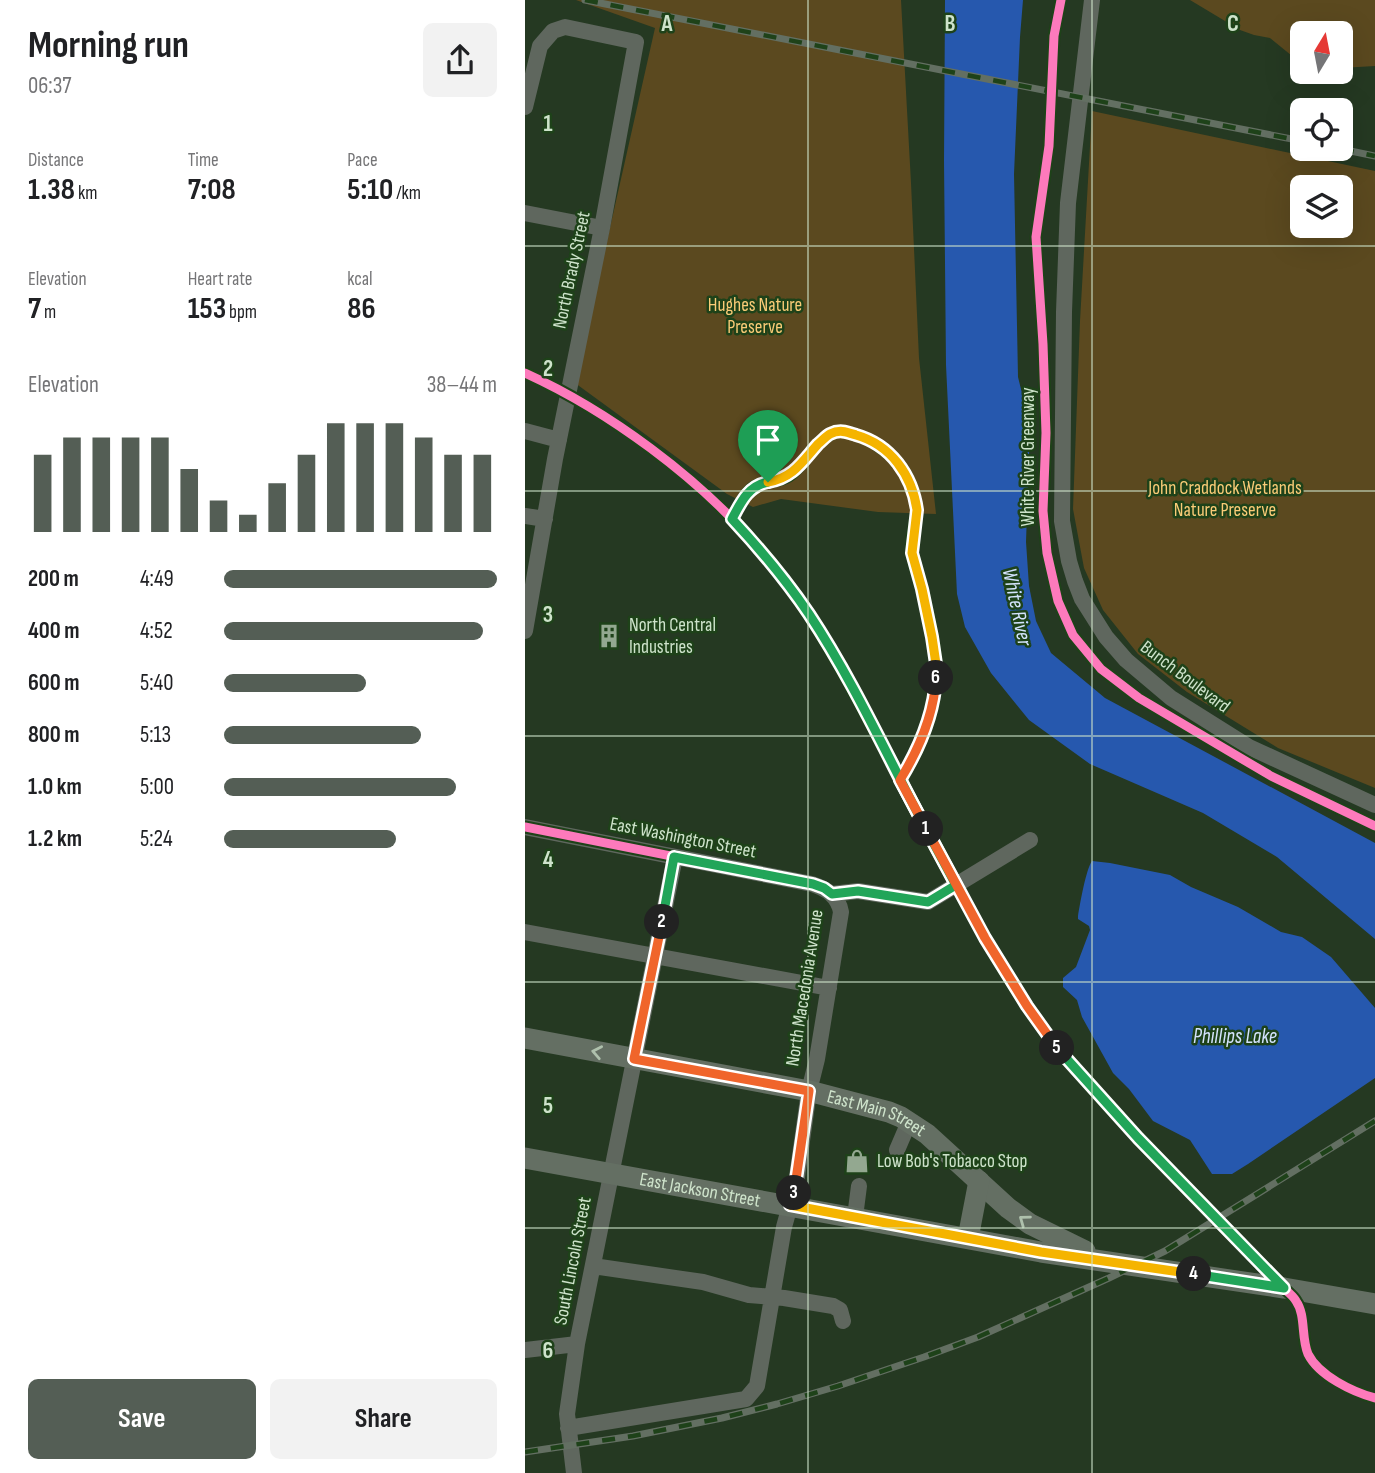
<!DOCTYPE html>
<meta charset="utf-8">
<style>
body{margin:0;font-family:"Sofia Sans Condensed",sans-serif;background:#f2f2f2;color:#202124;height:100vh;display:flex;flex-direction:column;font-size:26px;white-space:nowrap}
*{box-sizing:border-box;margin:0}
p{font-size:23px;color:#757577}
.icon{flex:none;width:38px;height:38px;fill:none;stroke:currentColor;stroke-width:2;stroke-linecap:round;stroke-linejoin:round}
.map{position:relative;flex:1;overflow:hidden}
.side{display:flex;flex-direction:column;background:#fff;width:525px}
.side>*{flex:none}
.needle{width:46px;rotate:10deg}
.controls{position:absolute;left:765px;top:21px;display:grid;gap:14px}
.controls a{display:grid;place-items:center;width:63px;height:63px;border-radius:10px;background:#fff;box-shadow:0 7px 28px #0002;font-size:35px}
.pin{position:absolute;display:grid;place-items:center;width:60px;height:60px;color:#fff;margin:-72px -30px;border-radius:50% 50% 50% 0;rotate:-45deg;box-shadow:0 0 7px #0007}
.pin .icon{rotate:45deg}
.km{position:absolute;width:35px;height:35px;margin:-18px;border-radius:50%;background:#222;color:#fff;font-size:19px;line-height:35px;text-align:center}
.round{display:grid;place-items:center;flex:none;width:74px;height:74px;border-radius:10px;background:#f2f2f2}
.head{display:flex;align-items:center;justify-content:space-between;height:119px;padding:0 28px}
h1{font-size:38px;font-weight:700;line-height:52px}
.metrics{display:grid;grid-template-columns:repeat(3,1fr);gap:10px;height:119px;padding:7px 28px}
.metrics div{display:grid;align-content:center}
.metrics b{font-size:30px;font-weight:700}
.metrics small{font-size:19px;font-weight:400}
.metrics p{font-size:19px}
.chart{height:196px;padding:14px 28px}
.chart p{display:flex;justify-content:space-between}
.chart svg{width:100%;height:126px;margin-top:7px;stroke:#545e55;stroke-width:6}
.cta{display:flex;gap:14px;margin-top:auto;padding:14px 28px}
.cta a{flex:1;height:80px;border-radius:10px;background:#545e55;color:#fff;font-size:28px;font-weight:700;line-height:80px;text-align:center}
.cta a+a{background:#f2f2f2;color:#202124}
ul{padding:0 28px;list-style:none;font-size:23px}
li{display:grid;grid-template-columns:112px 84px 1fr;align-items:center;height:52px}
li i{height:18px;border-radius:9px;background:#545e55}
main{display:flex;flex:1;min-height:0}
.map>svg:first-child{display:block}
.green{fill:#5b491f;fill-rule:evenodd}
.water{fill:#2658ae}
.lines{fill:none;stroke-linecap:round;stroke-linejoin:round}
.minor{stroke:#5f675e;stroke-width:16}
.major{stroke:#646f63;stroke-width:21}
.rail-casing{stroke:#636f62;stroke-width:7}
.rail{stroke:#1e4219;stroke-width:4.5;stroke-dasharray:13;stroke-linecap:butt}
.cycleway-casing{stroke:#1e4219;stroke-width:13}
.cycleway{stroke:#fd7abc;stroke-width:9}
.oneway{stroke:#aec0ac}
.split-1-casing{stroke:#fff;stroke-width:14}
.split-2-casing{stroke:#fff;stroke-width:14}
.split-3-casing{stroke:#fff;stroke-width:14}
.split-4-casing{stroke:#fff;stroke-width:14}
.split-5-casing{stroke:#fff;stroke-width:14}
.split-6-casing{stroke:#fff;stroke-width:14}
.split-7-casing{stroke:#fff;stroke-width:14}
.split-1{stroke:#22a559;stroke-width:9}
.split-2{stroke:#22a559;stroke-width:9}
.split-3{stroke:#f0652b;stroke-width:9}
.split-4{stroke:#f5b400;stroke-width:9}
.split-5{stroke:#22a559;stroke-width:9}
.split-6{stroke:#f0652b;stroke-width:9}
.split-7{stroke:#f5b400;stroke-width:9}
.grid{fill:none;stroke:#cee3cb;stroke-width:2;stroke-opacity:0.55}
.labels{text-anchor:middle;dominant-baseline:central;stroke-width:5;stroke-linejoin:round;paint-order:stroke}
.street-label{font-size:19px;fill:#cee3cb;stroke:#1e4219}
.park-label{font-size:19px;fill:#facb77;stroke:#1e4219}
.poi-label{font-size:19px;fill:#cee3cb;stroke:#1e4219;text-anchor:start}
.water-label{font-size:21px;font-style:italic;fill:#d4e3fd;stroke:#1e4219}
.grid-label{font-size:23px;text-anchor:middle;font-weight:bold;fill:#cee3cb;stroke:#1e4219;stroke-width:5;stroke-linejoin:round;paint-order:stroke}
</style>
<main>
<section class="side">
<div class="head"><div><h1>Morning run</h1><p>06:37</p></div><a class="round"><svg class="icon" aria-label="share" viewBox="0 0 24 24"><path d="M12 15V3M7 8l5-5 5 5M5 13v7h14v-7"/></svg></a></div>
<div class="metrics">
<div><p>Distance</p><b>1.38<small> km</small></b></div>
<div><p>Time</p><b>7:08</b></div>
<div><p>Pace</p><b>5:10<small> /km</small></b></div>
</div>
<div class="metrics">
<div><p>Elevation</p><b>7<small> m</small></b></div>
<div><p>Heart rate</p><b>153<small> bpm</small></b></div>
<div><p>kcal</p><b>86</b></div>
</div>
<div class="chart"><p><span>Elevation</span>38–44 m</p>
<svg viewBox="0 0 160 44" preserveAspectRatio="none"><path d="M5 44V17M15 44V11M25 44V11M35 44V11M45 44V11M55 44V22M65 44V33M75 44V38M85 44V27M95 44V17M105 44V6M115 44V6M125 44V6M135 44V11M145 44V17M155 44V17"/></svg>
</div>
<ul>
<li><b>200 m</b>4:49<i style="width:100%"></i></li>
<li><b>400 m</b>4:52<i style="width:95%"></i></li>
<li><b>600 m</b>5:40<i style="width:52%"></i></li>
<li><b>800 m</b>5:13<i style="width:72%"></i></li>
<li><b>1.0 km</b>5:00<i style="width:85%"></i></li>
<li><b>1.2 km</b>5:24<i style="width:63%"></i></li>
</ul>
<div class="cta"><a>Save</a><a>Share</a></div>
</section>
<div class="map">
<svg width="850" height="1473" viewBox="0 0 850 1473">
<rect width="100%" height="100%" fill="#253922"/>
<!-- green -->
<path class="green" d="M51,0h325l10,183 8,175 17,156 -58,-2 -97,-13 -28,8 -26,-13 -152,-111 80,-355z
M665,0h185v66l-34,2v-35h-39v29l-5,-2 -27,-22 -16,-3 -14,-5z
M567,111l283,60v617l-97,-40 -91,-56 -49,-38 -35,-44 -19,-42 -11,-59 7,-188zM816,187v39h-39v-39z"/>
<!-- water -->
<path class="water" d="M420,0h78l-3,37 -6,137 4,203 12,49 -4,116 3,44 7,35 15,32 54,45 270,145v96l-98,-82 -74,-44 -113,-49 -61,-44 -38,-47 -26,-46 -8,-33 -11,-229 -2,-204z
M567,861l18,2 60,12 21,12 47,20 43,25 21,5 29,20 44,51v70l-127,86 -16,10h-20l-22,-34 -37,-19 -24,-32 -16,-16 -31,-56 -5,-17 -14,-13v-9l13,-11 14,-37 -1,-4 -11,-7v-3c2,-12 8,-47 14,-55z"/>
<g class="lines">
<!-- minor -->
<path class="minor" d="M567,0l-24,203 -4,109 -2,209 7,40 6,20 7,18 24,38 20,23 45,38 78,49 126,58
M0,107l15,-61 13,-15 12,-4 71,15 -34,186 -47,231 -30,172
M0,213l77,15
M0,431l34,9
M0,516l20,3
M0,827l287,57c15,5 26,12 29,28l-24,147 -8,32 -13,93 -12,43 -27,159 -11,13 -178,29
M307,894l26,-3 70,11 102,-62
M0,932l304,56
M372,1150l12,-28
M330,1217l4,-31
M68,1266l110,16 46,13 35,3 49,8 7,4 3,11
M0,1350l52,-6
M49,1473l-7,-59 10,-70 98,-487"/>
<!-- major -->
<g class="major">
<path id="s1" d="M0,1038l284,53 80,21 12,5 26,17 81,74 22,16 55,27"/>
<path id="s2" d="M0,1158l516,94 243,36 91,16"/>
<path d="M443,1238l11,-57"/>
</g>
<!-- rail casing -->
<g class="rail-casing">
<path id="rail" d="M60,0l717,141
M816,149l34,7
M0,1452l108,-16 89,-18 55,-14 61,-18 86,-29 54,-20 131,-59 56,-27 210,-130"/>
</g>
<!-- rail -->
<use href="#rail" class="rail"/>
<!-- cycleway casing -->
<g class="cycleway-casing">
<path id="cycleway" d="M536,0l-7,36 -5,110 -13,91 7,107 3,89 -3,78 4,42 11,48 15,34 28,34 38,29 132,78 104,50
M0,373c84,38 174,105 234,175 51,59 87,129 123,197 22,43 45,85 67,127 25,47 50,93 79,136 38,55 84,103 130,150 43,45 86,89 129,133 3,3 7,6 9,10 10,14 5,37 12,53 11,22 45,38 67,44
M207,519c6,-11 14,-30 26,-34 10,-4 21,-3 31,-9 16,-11 24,-33 42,-42 9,-5 16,-2 25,1 14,4 18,8 28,15 21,16 29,34 33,60 -2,14 -7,29 -5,43 2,16 9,31 13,47 4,21 10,42 11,64 2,42 -14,82 -36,116
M0,827l287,57 12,4 8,6"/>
</g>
<!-- cycleway -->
<use href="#cycleway" class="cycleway"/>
</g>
<!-- one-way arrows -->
<defs><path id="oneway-chevron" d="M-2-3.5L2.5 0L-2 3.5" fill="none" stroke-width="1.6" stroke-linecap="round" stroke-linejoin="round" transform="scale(1.75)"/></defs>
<g class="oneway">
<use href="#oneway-chevron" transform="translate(72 1052) rotate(-169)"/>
<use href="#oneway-chevron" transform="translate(499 1220) rotate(-144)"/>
</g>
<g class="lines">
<!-- split-1 casing -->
<g class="split-1-casing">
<path id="split-1" d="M243,482c-20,4 -27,20 -36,37 28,30 54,61 77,95 45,68 79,144 117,215"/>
</g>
<!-- split-2 casing -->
<g class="split-2-casing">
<path id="split-2" d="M137,922l12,-65 139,27 11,4 8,6 26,-3 70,11 28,-17 -30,-56"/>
</g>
<!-- split-3 casing -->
<g class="split-3-casing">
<path id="split-3" d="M137,922l-28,137 175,32 -15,102"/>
</g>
<!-- split-4 casing -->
<g class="split-4-casing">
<path id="split-4" d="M269,1193l-4,12 251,47 153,22"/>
</g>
<!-- split-5 casing -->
<g class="split-5-casing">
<path id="split-5" d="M532,1048l81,90 146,150 -90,-14"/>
</g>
<!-- split-6 casing -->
<g class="split-6-casing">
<path id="split-6" d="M411,678c-2,37 -17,71 -36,102l85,158 42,68 30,42"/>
</g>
<!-- split-7 casing -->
<g class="split-7-casing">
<path id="split-7" d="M243,482c25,-4 34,-20 50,-38 4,-3 8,-8 12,-10 10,-5 17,-2 26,1 35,10 56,40 61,75l-5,43 10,36 10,48 4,27v14"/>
</g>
<!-- split-1 -->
<use href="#split-1" class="split-1"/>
<!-- split-2 -->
<use href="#split-2" class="split-2"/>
<!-- split-3 -->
<use href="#split-3" class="split-3"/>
<!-- split-4 -->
<use href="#split-4" class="split-4"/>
<!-- split-5 -->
<use href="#split-5" class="split-5"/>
<!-- split-6 -->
<use href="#split-6" class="split-6"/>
<!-- split-7 -->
<use href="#split-7" class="split-7"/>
</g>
<!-- grid -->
<path class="grid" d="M283,0v1473M567,0v1473M0,246h850M0,491h850M0,736h850M0,982h850M0,1228h850"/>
<!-- icons -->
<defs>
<g id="building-bare" transform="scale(1.89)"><path d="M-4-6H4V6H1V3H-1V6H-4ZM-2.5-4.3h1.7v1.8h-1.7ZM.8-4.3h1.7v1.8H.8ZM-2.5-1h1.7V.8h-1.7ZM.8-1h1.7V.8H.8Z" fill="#93a890" stroke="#1e4219" stroke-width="2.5" paint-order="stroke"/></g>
<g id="shop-bare" transform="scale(1.89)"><path d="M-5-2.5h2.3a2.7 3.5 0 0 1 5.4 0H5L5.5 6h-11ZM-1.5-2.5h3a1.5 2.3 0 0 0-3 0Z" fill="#93a890" stroke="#1e4219" stroke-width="2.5" paint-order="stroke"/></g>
</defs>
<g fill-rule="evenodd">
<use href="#building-bare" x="84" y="636"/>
<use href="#shop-bare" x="332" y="1161"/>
</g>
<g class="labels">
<!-- street labels -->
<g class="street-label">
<text transform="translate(47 270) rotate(-78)">North Brady Street</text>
<text transform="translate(503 457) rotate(-90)">White River Greenway</text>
<text transform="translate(660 677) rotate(37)">Bunch Boulevard</text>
<text transform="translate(158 838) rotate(11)">East Washington Street</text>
<text transform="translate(280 988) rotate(-81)">North Macedonia Avenue</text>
<text stroke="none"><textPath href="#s1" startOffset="360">East Main Street</textPath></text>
<text stroke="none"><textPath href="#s2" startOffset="178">East Jackson Street</textPath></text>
<text transform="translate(48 1261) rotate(-79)">South Lincoln Street</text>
</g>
<!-- park labels -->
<g class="park-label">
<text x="230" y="305">Hughes Nature<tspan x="230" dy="22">Preserve</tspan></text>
<text x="700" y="488">John Craddock Wetlands<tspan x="700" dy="22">Nature Preserve</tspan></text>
</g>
<!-- poi labels -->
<g class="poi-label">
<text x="104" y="625">North Central<tspan x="104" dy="22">Industries</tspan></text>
<text x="352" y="1161">Low Bob's Tobacco Stop</text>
</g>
<!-- water labels -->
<g class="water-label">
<text transform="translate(492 607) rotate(78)">White River</text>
<text x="710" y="1036">Phillips Lake</text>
</g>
</g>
<g class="grid-label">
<text x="142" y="31">A</text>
<text x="425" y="31">B</text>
<text x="708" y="31">C</text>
<text x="23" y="131">1</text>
<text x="23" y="376">2</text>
<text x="23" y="622">3</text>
<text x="23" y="867">4</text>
<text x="23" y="1113">5</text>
<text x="23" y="1358">6</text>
</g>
</svg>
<div class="controls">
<a><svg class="needle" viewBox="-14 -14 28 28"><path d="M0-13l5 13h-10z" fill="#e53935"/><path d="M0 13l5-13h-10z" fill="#757577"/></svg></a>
<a><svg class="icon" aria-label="locate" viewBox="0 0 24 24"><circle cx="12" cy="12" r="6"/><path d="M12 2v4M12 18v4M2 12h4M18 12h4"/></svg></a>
<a><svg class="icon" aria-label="layers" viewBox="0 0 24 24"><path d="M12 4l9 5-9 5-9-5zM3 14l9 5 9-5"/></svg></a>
</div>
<div class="pin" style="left:243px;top:482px;background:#1e9e55"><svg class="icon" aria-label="arrive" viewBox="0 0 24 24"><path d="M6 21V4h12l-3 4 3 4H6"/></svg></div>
<b class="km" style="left:401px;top:829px">1</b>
<b class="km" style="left:137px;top:922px">2</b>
<b class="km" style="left:269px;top:1193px">3</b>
<b class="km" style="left:669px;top:1274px">4</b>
<b class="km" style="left:532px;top:1048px">5</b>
<b class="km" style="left:411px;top:678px">6</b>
</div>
</main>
